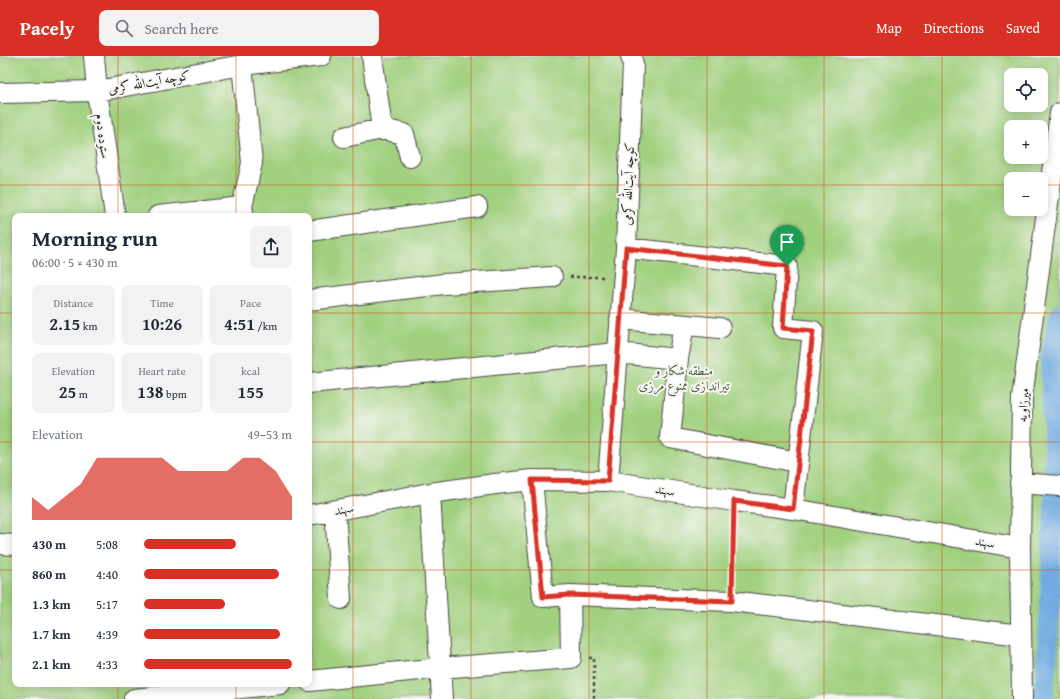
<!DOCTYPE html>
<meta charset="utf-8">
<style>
body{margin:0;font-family:"Gentium Book Plus",Amiri,serif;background:#f2f2f3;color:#1f2937;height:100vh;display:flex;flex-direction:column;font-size:15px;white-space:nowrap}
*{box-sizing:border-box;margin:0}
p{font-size:13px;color:#747a83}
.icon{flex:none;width:22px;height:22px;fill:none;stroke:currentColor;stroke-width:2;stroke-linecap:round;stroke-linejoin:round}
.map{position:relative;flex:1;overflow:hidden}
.sheet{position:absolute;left:12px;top:157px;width:300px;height:474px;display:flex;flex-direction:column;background:#fff;border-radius:8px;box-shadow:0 2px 10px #0003}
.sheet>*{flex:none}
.fabs{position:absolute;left:1004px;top:12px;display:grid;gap:8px}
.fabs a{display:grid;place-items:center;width:44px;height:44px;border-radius:8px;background:#fff;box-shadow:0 2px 10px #0003;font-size:20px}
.pin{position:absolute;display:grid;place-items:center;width:34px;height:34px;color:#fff;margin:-41px -17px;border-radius:50% 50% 50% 0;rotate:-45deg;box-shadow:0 0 4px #0007}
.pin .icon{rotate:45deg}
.round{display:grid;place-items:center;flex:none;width:42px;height:42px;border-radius:8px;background:#f2f2f3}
.overview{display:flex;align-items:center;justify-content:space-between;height:68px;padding:0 20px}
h1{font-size:22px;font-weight:600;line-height:30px}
.figures{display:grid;grid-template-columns:repeat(3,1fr);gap:6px;height:68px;padding:4px 20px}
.figures div{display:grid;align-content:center;border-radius:8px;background:#f2f2f3;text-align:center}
.figures b{font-size:17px;font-weight:600}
.figures small{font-size:11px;font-weight:400}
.figures p{font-size:11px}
.chart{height:112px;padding:8px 20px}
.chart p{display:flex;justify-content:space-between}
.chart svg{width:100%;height:72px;margin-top:4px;fill:#d93025;opacity:.7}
ul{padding:0 20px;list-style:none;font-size:13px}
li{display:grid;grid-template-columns:64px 48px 1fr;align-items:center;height:30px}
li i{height:10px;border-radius:5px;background:#d93025}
header{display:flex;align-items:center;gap:24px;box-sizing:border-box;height:56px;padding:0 20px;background:#d93025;color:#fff}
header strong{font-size:19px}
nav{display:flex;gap:22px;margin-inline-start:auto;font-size:14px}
.search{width:280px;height:36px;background:#f2f2f3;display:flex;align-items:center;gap:10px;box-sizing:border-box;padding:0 14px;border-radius:8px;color:#747a83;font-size:15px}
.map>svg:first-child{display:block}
.green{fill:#a1d07f;stroke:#667e55;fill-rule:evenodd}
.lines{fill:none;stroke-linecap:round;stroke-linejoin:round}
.canal{stroke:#71abe1;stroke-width:20}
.minor-casing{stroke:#484640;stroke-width:22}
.path{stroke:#484640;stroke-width:2.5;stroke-dasharray:3 3;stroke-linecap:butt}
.minor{stroke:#fff;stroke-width:20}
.route-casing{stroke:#fff;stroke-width:8}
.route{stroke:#d93025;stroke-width:5}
.grid{fill:none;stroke:#d5540f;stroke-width:1;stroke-opacity:0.55}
.labels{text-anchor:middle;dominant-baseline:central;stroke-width:4;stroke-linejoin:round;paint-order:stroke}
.street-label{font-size:13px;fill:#2b2b2b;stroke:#f6f6f2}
.park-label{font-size:13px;fill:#4e5d44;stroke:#f6f6f2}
</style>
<header>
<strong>Pacely</strong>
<div class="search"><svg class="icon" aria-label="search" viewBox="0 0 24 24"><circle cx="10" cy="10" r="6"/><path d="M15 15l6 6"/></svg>Search here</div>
<nav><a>Map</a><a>Directions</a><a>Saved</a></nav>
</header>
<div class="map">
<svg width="1060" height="643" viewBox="0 0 1060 643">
<rect width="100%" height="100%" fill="#f6f6f2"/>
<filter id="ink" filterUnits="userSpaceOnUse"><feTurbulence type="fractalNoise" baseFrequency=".025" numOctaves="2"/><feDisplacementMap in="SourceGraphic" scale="8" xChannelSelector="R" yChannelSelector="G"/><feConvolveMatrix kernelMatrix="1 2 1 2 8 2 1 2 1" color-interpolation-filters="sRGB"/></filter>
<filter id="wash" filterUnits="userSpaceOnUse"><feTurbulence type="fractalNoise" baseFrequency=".012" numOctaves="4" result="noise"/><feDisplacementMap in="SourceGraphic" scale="16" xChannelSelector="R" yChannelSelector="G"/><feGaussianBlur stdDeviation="0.9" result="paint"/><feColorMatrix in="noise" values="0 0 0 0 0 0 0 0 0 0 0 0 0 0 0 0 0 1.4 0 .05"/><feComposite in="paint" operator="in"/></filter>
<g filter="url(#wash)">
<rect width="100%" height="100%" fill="#ecddb9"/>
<!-- green -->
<path class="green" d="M0,0h1060v643h-1060zM1011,19h30v30h-30zM1011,71h30v30h-30zM1011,123h30v30h-30zM15,160h294v468h-294z"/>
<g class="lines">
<!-- canal -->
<path class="canal" d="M1043,643l4,-39 8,-182 -5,-118 10,-46"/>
</g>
</g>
<g filter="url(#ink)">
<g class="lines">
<!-- minor casing -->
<g class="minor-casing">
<path id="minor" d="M94,0l3,35 18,125
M372,0l10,73 22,5 6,23
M242,9l10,98 -10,44 2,9
M0,37l97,-2 145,-26 79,-9
M344,81l38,-8
M158,160l84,-9
M309,175l168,-24
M626,192l161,18 -4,62 30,3 -20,178
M309,244l135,-16 108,-7
M620,263l100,9
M678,303l6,-34
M309,327l308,-30 61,6 -8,79 128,24
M532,424l11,117 27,-2
M608,425l18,-233 7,-184 -2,-8
M1020,427l40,3
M430,437l12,206
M335,455l6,88
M309,459l121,-22 65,-9 37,-4 76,1 126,20 59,8 227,39
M0,488l15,1
M309,625l131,-13 131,-10 -1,-63 161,6 290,34
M134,643l146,-15
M1022,643l-2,-151 2,-150 38,-285"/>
</g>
<!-- path -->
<path class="path" d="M570,221h35
M732,527l2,-63
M589,602h5v41"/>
<!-- minor -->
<use href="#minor" class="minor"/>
</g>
</g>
<g class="lines" filter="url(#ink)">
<!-- route casing -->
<g class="route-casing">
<path id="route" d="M626,192l161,18 -4,62 30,3 -20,178 -59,-8 -2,100 -162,-6 -27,2 -11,-117 76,1z"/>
</g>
<!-- route -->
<use href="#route" class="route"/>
</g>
<!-- grid -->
<path class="grid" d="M118,0v160M236,0v160M353,0v643M471,0v643M589,0v643M707,0v643M824,0v643M942,0v643M0,129h1011M1041,129h19M0,257h15M309,257h751M0,386h15M309,386h751M0,514h15M309,514h751M118,628v15M236,628v15"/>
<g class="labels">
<!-- street labels -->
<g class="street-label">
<text transform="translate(149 26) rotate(-10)">کوچه آیت‌الله کرمی</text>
<text transform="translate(103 80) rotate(82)">ستوده دوم</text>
<text transform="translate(628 128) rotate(-88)">کوچه آیت‌الله کرمی</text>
<text transform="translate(1023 349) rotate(-86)">میرزاویه</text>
<text transform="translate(665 434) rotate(9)">سهند</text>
<text transform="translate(344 453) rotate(-10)">سهند</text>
<text transform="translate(985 486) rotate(10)">سهند</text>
</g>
<!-- park labels -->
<g class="park-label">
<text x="684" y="314">منطقه شکار و<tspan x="684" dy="15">تیراندازی ممنوع مرزی</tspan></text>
</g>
</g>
</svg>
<div class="fabs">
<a><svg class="icon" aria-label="locate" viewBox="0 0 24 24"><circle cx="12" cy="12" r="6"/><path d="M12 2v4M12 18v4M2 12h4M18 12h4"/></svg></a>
<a>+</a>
<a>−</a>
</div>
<div class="pin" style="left:787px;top:210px;background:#1e9e55"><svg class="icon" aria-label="arrive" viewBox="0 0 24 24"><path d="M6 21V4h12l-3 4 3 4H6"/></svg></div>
<section class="sheet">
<div class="overview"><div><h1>Morning run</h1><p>06:00 · 5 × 430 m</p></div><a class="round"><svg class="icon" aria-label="share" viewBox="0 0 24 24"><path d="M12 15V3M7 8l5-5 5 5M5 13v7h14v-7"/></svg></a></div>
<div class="figures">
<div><p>Distance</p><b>2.15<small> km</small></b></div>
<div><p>Time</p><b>10:26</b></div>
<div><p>Pace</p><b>4:51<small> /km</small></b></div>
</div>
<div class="figures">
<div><p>Elevation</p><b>25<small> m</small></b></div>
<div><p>Heart rate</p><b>138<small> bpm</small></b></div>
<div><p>kcal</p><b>155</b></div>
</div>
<div class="chart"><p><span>Elevation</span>49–53 m</p>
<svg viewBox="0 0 160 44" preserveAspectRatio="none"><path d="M0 44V30L10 38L20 30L30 22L40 6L50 6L60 6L70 6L80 6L90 14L100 14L110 14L120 14L130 6L140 6L150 14L160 30V44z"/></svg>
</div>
<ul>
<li><b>430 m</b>5:08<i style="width:62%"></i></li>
<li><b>860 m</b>4:40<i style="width:91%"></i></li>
<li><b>1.3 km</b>5:17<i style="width:55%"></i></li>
<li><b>1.7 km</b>4:39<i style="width:92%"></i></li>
<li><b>2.1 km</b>4:33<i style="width:100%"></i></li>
</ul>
</section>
</div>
